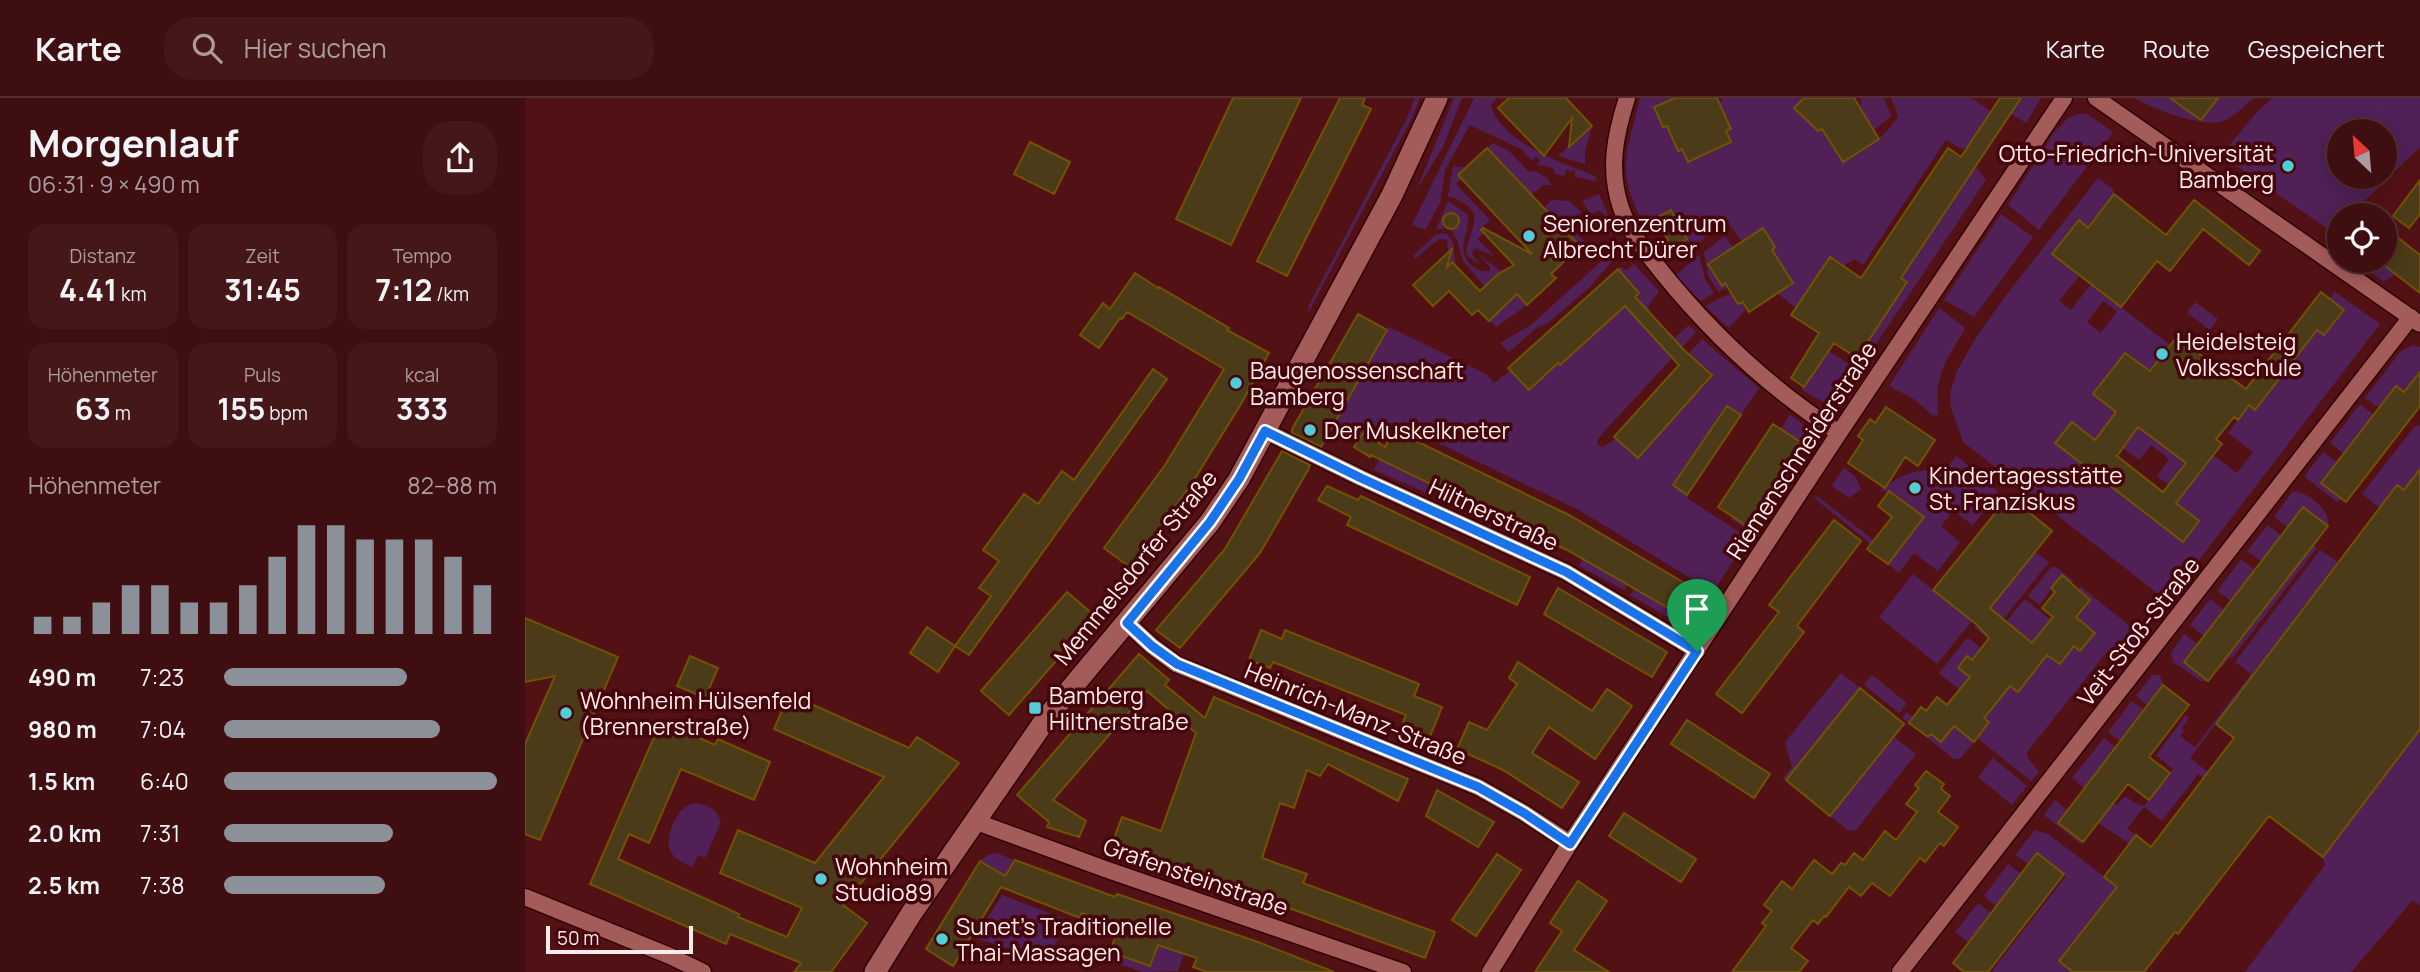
<!DOCTYPE html>
<html lang="de">
<meta charset="utf-8">
<style>
body{margin:0;font-family:Manrope,sans-serif;background:#451719;color:#f1f3f6;height:100vh;display:flex;flex-direction:column;font-size:26px;white-space:nowrap}
*{box-sizing:border-box;margin:0}
p{font-size:23px;color:#ad9c9f}
.icon{flex:none;width:38px;height:38px;fill:none;stroke:currentColor;stroke-width:2;stroke-linecap:round;stroke-linejoin:round}
.map{position:relative;flex:1;overflow:hidden}
.drawer{display:flex;flex-direction:column;background:#3e0e10;width:525px}
.drawer>*{flex:none}
.needle{width:46px;rotate:334deg}
.controls{position:absolute;left:1802px;top:21px;display:grid;gap:14px}
.controls a{display:grid;place-items:center;width:70px;height:70px;border-radius:50%;background:#3e0e10;box-shadow:0 4px 18px #0003,0 0 0 2px #572e30;font-size:35px}
.scale{position:absolute;left:21px;bottom:18px;width:147px;box-sizing:border-box;padding-left:7px;border:4px solid #feeceb;border-top:0;font-size:19px;line-height:24px;white-space:nowrap;color:#feeceb;-webkit-text-stroke:5px #46050b;paint-order:stroke}
.pin{position:absolute;display:grid;place-items:center;width:60px;height:60px;color:#fff;margin:-72px -30px;border-radius:50% 50% 50% 0;rotate:-45deg;box-shadow:0 0 7px #0007}
.pin .icon{rotate:45deg}
.round{display:grid;place-items:center;flex:none;width:74px;height:74px;border-radius:28px;background:#451719}
.headline{display:flex;align-items:center;justify-content:space-between;height:119px;padding:0 28px}
h1{font-size:38px;font-weight:700;line-height:52px}
.metrics{display:grid;grid-template-columns:repeat(3,1fr);gap:10px;height:119px;padding:7px 28px}
.metrics div{display:grid;align-content:center;border-radius:18px;background:#451719;text-align:center}
.metrics b{font-size:30px;font-weight:700}
.metrics small{font-size:19px;font-weight:400}
.metrics p{font-size:19px}
.chart{height:196px;padding:14px 28px}
.chart p{display:flex;justify-content:space-between}
.chart svg{width:100%;height:126px;margin-top:7px;stroke:#8c9099;stroke-width:6}
ul{padding:0 28px;list-style:none;font-size:23px}
li{display:grid;grid-template-columns:112px 84px 1fr;align-items:center;height:52px}
li i{height:18px;border-radius:9px;background:#8c9099}
header{display:flex;align-items:center;gap:42px;box-sizing:border-box;height:98px;padding:0 35px;background:#3e0e10;border-bottom:2px solid #572e30}
header strong{font-size:33px}
nav{display:flex;gap:38px;margin-inline-start:auto;font-size:24px}
.search{width:490px;height:63px;background:#451719;display:flex;align-items:center;gap:18px;box-sizing:border-box;padding:0 24px;border-radius:28px;color:#ad9c9f;font-size:26px}
main{display:flex;flex:1;min-height:0}
.map>svg:first-child{display:block}
.green{fill:#502057;fill-rule:evenodd}
.building{fill:#4c3b19;stroke:#715200;stroke-width:2;fill-rule:evenodd}
.lines{fill:none;stroke-linecap:round;stroke-linejoin:round}
.street-casing{stroke:#2f0104;stroke-width:19}
.secondary-casing{stroke:#2f0104;stroke-width:24}
.street{stroke:#a45c5a;stroke-width:16}
.secondary{stroke:#a45c5a;stroke-width:21}
.route-casing{stroke:#fff;stroke-width:14}
.route{stroke:#1a73e8;stroke-width:9}
.poi-dot{fill:#52ccd6;stroke:#46050b;stroke-width:2.5}
.labels{text-anchor:middle;dominant-baseline:central;stroke-width:7;stroke-linejoin:round;paint-order:stroke}
.poi-label{font-size:23px;fill:#feeceb;stroke:#46050b;text-anchor:start}
.street-label{font-size:23px;fill:#feeceb;stroke:#46050b}
</style>
<header>
<strong>Karte</strong>
<div class="search"><svg class="icon" aria-label="search" viewBox="0 0 24 24"><circle cx="10" cy="10" r="6"/><path d="M15 15l6 6"/></svg>Hier suchen</div>
<nav><a>Karte</a><a>Route</a><a>Gespeichert</a></nav>
</header>
<main>
<section class="drawer">
<div class="headline"><div><h1>Morgenlauf</h1><p>06:31 · 9 × 490 m</p></div><a class="round"><svg class="icon" aria-label="share" viewBox="0 0 24 24"><path d="M12 15V3M7 8l5-5 5 5M5 13v7h14v-7"/></svg></a></div>
<div class="metrics">
<div><p>Distanz</p><b>4.41<small> km</small></b></div>
<div><p>Zeit</p><b>31:45</b></div>
<div><p>Tempo</p><b>7:12<small> /km</small></b></div>
</div>
<div class="metrics">
<div><p>Höhenmeter</p><b>63<small> m</small></b></div>
<div><p>Puls</p><b>155<small> bpm</small></b></div>
<div><p>kcal</p><b>333</b></div>
</div>
<div class="chart"><p><span>Höhenmeter</span>82–88 m</p>
<svg viewBox="0 0 160 44" preserveAspectRatio="none"><path d="M5 44V38M15 44V38M25 44V33M35 44V27M45 44V27M55 44V33M65 44V33M75 44V27M85 44V17M95 44V6M105 44V6M115 44V11M125 44V11M135 44V11M145 44V17M155 44V27"/></svg>
</div>
<ul>
<li><b>490 m</b>7:23<i style="width:67%"></i></li>
<li><b>980 m</b>7:04<i style="width:79%"></i></li>
<li><b>1.5 km</b>6:40<i style="width:100%"></i></li>
<li><b>2.0 km</b>7:31<i style="width:62%"></i></li>
<li><b>2.5 km</b>7:38<i style="width:59%"></i></li>
</ul>
</section>
<div class="map">
<svg width="1895" height="874" viewBox="0 0 1895 874">
<rect width="100%" height="100%" fill="#521215"/>
<!-- green -->
<path class="green" d="M890,0h5l-8,20 -104,195 1,-8 97,-185z
M929,0h8l-19,49 -27,44z
M949,0h23l-6,7c8,37 73,58 104,71l2,5 -22,-4v-6l-9,-1 -1,6 -10,-2 -2,-6 -16,-3 3,-5 -4,-4 -4,5 -11,-12 -51,-24 -25,45 -5,33 -15,27 -13,-5z
M1115,0h35l-20,9 8,20 4,-1 11,25 4,-2 6,13 43,-20 -5,-11 5,-3 -12,-25 3,-2 -1,-3h83l-9,10 23,23 4,-2 21,32c21,-12 43,-23 55,-45l-7,-18h80l21,14 -25,35 -5,2 -16,-9 -83,125 -8,-6 -11,7 -14,-9 -34,51 -19,-15 6,-16 5,-3 -16,-24 3,-3 -13,-18 -20,13 -16,-23 -46,40 -8,-11 15,-9 -16,-29 -27,15c-19,-37 -23,-55 -12,-95 3,-11 5,-22 8,-32z
M1335,0h24l7,18 -17,14 -15,-24 3,-2z
M1498,0h18l-15,25 -15,-9z
M1610,0h35l31,22 17,-22h36c-9,7 -20,19 -31,23 -21,7 -71,-12 -88,-23z
M1747,0h148v49l-70,68h-10v10l-8,7 -111,-77 35,-42zM1815,33h45v46h-45z
M1554,16h8l26,18 -74,98 -31,-25 47,-74 13,-13z
M1067,28l-7,26v12l-27,-8z
M968,45l16,8 20,21 7,-1 12,8 3,6h-8l-12,10 -44,-47z
M928,68l13,2 -8,7 3,4 -5,5 34,36 -8,8 4,4 -9,7 18,17 -20,-8 -3,6 8,11 -12,-9 -2,-6c8,-29 20,-41 -18,-54z
M1450,68l11,14 -126,188 -3,-10 50,-76 -6,-4z
M1573,80l15,11 1,5 -26,34 -10,-7 -25,33 27,21 -21,26 12,9 20,-26 79,61 -20,26 -25,-18 -31,41 22,18 -21,28 -23,-18 -16,21 127,99 16,-21 -23,-18 37,-48 24,18 16,-21 -25,-19 21,-28 7,5 61,-80 7,5 19,-25 -13,-11 5,-7 45,32 -193,252 -7,-5 -19,25 -198,-154 -12,-34 -1,-15 7,-22 20,-35 30,-42zM1578,203l14,10 -16,22 -14,-11z
M1074,96l17,40 -13,2 -6,-12 6,-2 1,-8 -5,-4 -8,4 -9,-13z
M1027,102l18,1 11,11 -12,12 16,18 -5,4 -36,-38z
M923,103l20,14c2,18 -13,33 2,49 6,6 11,8 20,7v-4l-12,-13 24,18 -17,15 -22,-26 -6,-21 -7,-11 8,-5 -2,-9h-10l-3,14h-7z
M1476,116l32,23 -59,80 -30,-17z
M918,135l4,1 5,7 4,25 -11,-11 -19,18 22,-22 -1,-11 -8,-1 -24,20 -2,-3 22,-21z
M1200,138l8,11 -25,17 13,21 4,-2 3,4 -9,5 -11,-16 -4,-24z
M1100,148l-35,41 -42,36 -12,5 -27,24 -9,-9 32,-19 75,-68 11,-9z
M1174,157l6,24 9,14 -13,8 -26,-25z
M1832,163h22l17,13 -12,8z
M1109,166l25,27 -11,15 3,8 -10,10 22,24 26,-23 7,7 -94,102 -4,5 -1,5 6,3 13,-9 22,20 74,-82 -24,-22 14,-15 57,49 -18,27 -14,-9 -53,79 13,10v3l61,40 -35,54 -134,-82 -183,-87 -5,1 -12,19 -15,-10 -4,5 -26,-15 55,-96 97,47 8,9 17,-13 18,20 29,-27 3,2 78,-72 -21,-24 3,-2 5,4z
M1206,195l7,11 5,-2 4,6 -18,20 -24,-22z
M992,196l10,11 -31,22 -7,-6z
M1670,204l23,17 -8,11 -23,-17z
M1414,210l25,19v4c-19,30 -30,47 -26,83l-5,2 -19,-17 -25,-13z
M1888,247l7,2v25l-16,20 -8,-6 -17,22 -14,-10 35,-46z
M1304,253l22,15 5,8 -18,26 -9,5 -27,-15z
M1835,306l14,11 -30,39 -14,-11z
M1265,316l20,17 1,12 -59,89 -21,-13 2,-3 14,10 55,-83 -21,-14z
M1606,324l55,41 -17,22 -12,-9 12,-17 -18,-14 -12,15 -16,-12 10,-14 -7,-6z
M1895,327v44l-16,21 -8,-5 -16,23 -18,-14 52,-67z
M1798,354l14,10 -15,21 19,16 -4,3 -31,-24 -1,-3z
M1432,358l41,36 -25,33 -20,-14 -12,15 19,16 -22,29 -24,-18 -15,20 -11,-9 36,-47 -35,-26h-10c24,-18 34,-21 64,-21z
M854,361l52,25 -6,8 -51,-22z
M1319,370l11,8 6,13 -12,9 -17,-12z
M918,392l49,23 -3,8 -51,-23z
M1771,393c15,5 34,18 32,35l-25,-19 -16,20 -13,-10 18,-25z
M1292,398l50,39 6,6 -2,3 -57,-46z
M1044,417l13,6 -14,28 -13,-5 -4,8 -53,-27 4,-7 53,26z
M1743,427l13,10 -20,26 -14,-10z
M1788,447l4,3 -84,109 -4,1 -8,10 -2,-2z
M1795,452l18,12 -148,196 44,34 186,-63v177l-7,-6 -62,72h-106l80,-107 -2,-8 84,-111 -168,47 30,23 -6,8 -65,-50 -36,47 -18,-14 -17,22 9,6 -6,9 -32,-21 15,-20 4,2 8,-9 10,7 9,3 29,-37 -17,-14 30,-40 3,3 -7,10 3,2 -5,6 15,11 56,-73 -16,-12z
M1510,454l14,10 -61,76 -14,-11z
M1058,460l45,26 -4,6 -45,-24z
M1716,461l14,11 -24,31 -14,-10z
M1526,469h5l17,13 -2,2 -10,-7 -21,30 -12,-9z
M1388,476l59,47 -35,43 -58,-47z
M1556,489l54,43 5,9 -16,20 -12,-8 -5,1 -80,100v5l12,15 -8,9 -54,-43 12,-15 -5,-5 14,-18 -9,-8 52,-42 19,14 14,-18 7,5 14,-18 -19,-16 14,-17 -12,-10z
M1110,490l49,29 14,-23 10,5c-7,11 -13,27 -27,26l-51,-30z
M1685,501l14,11 -20,26 -14,-11z
M1501,502l25,20 -19,23 -26,-21 16,-20z
M1659,536l14,10 -14,19 24,18h-7l-28,-19 -2,-9z
M1441,541h4l11,9 -9,12 -5,-4 -8,12 11,9 -10,13 -21,-17z
M1316,575l19,15 -74,92 -3,-2 9,-11 -7,-25z
M1347,577l35,28 -8,10 -35,-28z
M1627,577h8l3,10 -16,20 -11,-9z
M1607,603l12,9 -24,31 -12,-9z
M1382,614l6,5 -3,4 18,16 3,-3 23,-8 20,16 -14,17h-6l-52,-41z
M1369,639l22,17 -60,76 -7,1 -19,-15z
M1579,640l12,9 -32,41 -12,-10z
M1468,660l34,28 -15,19 -34,-28z
M1530,702l12,10 -9,13 25,19 -2,2 -37,-29z
M170,705c14,2 21,5 26,19l-16,36 -7,-3 -6,12c-8,-4 -18,-8 -22,-17 -5,-12 5,-35 14,-42 3,-3 7,-3 11,-5z
M1510,732l13,4 69,52 -57,75 13,11h-82l75,-96 -29,-23 -9,11 -13,-9z
M471,755l19,7 -10,16 -25,-15 7,-6z
M1483,766l13,10 -25,32 -12,-10z
M477,797l62,24 -14,42 -75,-23z
M1453,805l13,10 -23,29 -13,-10z
M633,847l26,9 -6,17 -35,1 -32,-11 -2,-4 1,-5 40,14z"/>
<!-- building -->
<path class="building" d="M708,0h68l-70,147 -55,-26z
M815,0h25l-3,7 9,4 -84,167 -30,-15z
M984,0h57l26,28 -23,21 3,-29 -28,38 -46,-48z
M1150,0h42l14,31 -5,2 5,11 -43,20 -6,-13 -4,2 -11,-25 -4,1 -9,-20z
M1279,0h50l25,41 -36,23 -21,-33 -4,2 -24,-23z
M1475,0h21l-120,180 6,4 -50,76 -23,-15 -30,44 -13,-9 28,-45 -28,-18 39,-58 31,21 87,-130 13,9z
M1645,0h48l-17,22z
M505,44l40,20 -16,32 -40,-20z
M962,50l93,98 -29,28 5,4 -29,27 -10,-11 -28,27 -11,-11 -6,5 -23,-24 -16,15 -20,-21 39,-36 -5,18 5,-5 28,29 18,-17 16,-9 -33,-35 2,-2 49,26 -74,-79z
M1895,82v34l-11,14 -16,-12z
M1589,96l52,41 28,-35 66,51 -11,14 -46,-36 -33,42 -13,-10 -36,46 -69,-53 27,-34 9,8z
M1146,112l16,29 -15,9 -16,-30z
M918 123a8 8 0 1 1 16 0a8 8 0 1 1-16 0Z
M1238,130l12,19 -3,3 21,33 -44,29 -6,-10 -5,2 -13,-21 -3,3 -14,-22z
M1871,138l24,19v38l-35,-27v-16z
M1093,171l21,24 -4,4 50,54 27,24 -74,83 -24,-21 65,-72 -54,-59 -65,59 -2,-2 -29,27 -21,-22z
M610,175l23,15 1,-1 70,41 -2,2 42,23 -28,51 -49,79 -61,85 -27,-20 61,-83 59,-96 -97,-57 -5,7 -2,-1 -21,30 -19,-13 23,-32 7,6z
M1796,194l23,18 -20,25 -7,-5 -62,80 -6,-5 -11,15 -4,-3 -18,22 6,5 -46,59 23,18 -16,21 -128,-99 17,-21 23,18 21,-28 -23,-18 32,-41 25,18 27,-34 69,52zM1613,329l48,36 -23,29 -46,-36z
M833,216l29,16 -66,117 -29,-14v-4z
M628,271l14,10 -198,276 -14,-9 36,-50 -12,-8 20,-27 -16,-11 41,-56 14,10 24,-33 12,9z
M1895,274v34l-74,96 -25,-19 75,-97 8,6z
M1202,308l14,9 -54,80 -14,-10z
M1361,309l49,33 -17,26 -13,-9 -20,31 -37,-25 15,-23 -5,-4 12,-17 5,4z
M1248,326l29,19 -55,83 -29,-19z
M868,332l176,85 131,77 -16,25 -117,-67 -196,-95 -1,2 -16,-10 10,-15 21,15z
M757,353l28,14 -2,5 -48,83 -80,95 -24,-18 69,-81z
M1895,371v260l-97,128 -54,-41 -91,118 -3,-2 -31,40h-71l-14,-11 58,-74 -13,-10 32,-42 15,12 83,-109 -18,-14 181,-239 7,5z
M802,388l31,14 3,-4 169,81 -13,28 -170,-80 4,-8 -33,-17z
M1364,393l35,26 -36,47 -21,-15 25,-32 -14,-11z
M1484,398l43,35 -62,77 42,35 21,-26 -11,-9 13,-16 -4,-4 11,-13 28,25 -14,17 19,16 -15,18 -6,-5 -14,18 -13,-9 -29,37 -8,-6 -26,32 5,4 -15,20 -20,-16 -13,16 -10,-8 -3,3 -19,-14 12,-16 5,4 11,-14 10,8 23,-28 -12,-9 9,-12 5,4 17,-22 -13,-14 -43,-34z
M1778,409l25,19 -120,155 -24,-19z
M1309,422l27,21 -64,85 7,6 -62,81 -26,-19 63,-82 -10,-7z
M1033,490l109,64 -15,25 -108,-63z
M542,494l28,24 -86,99 -28,-24z
M0,520l93,39 -78,183 -15,-6v-90l30,-68 -30,6z
M402,529l28,19 -17,26 -28,-19z
M736,532l21,9 3,-9 134,54 -5,12 28,11 -13,32 -28,-12 5,-12 -133,-53 -3,6 -21,-8z
M614,556l30,26 -4,5 40,33 9,-21 194,82 -10,22 -70,-37 -8,12 -13,-6 -13,38 -14,-5 -18,55 45,16 -4,9 132,49 -10,26 -125,-46 -46,-16 -1,2 -143,-49 12,-32 39,14 35,-98 -49,-42 -94,109 33,21 -7,16 -32,-10 2,-5 -32,-27z
M165,558l28,12 -13,30 -28,-12z
M993,564l74,49 15,-22 25,17 -37,53 -46,-32 -17,26 47,29 -17,26 -59,-38 -46,-21 12,-27 18,8 30,-46 -8,-6z
M1638,587l26,20 -40,52 21,16 -21,27 -21,-16 -45,58 -25,-19z
M1335,590l44,36 -74,92 -44,-36z
M264,596l120,54 8,-11 42,26 -116,142 24,18 -36,49h-37l7,-9 -71,-29 -4,10 -136,-60 71,-163 54,24 3,-6 52,23 -16,38 -73,-31 -32,74 -20,-9 -11,25 121,55 -1,3 49,20 15,-29 -82,-35 18,-43 77,33 69,-86 -110,-48z
M1162,622l83,54 -16,24 -83,-54z
M1401,673l18,13 -3,5 9,7 -12,16 20,15 -14,19 -4,-3 -15,19 -5,-4 -30,38 -18,-13 -11,13 -12,-9 -23,30 -2,-1 -6,8 -5,-4 -22,28 17,13 -9,11h-67l34,-46 -4,-3 10,-12 -8,-6 18,-24 10,8 22,-29 18,14 9,-11 4,2 9,-12 9,7 22,-29 11,9 21,-28 -11,-8 13,-16 -4,-3z
M912,692l57,32 -16,25 -52,-31z
M1099,715l72,46 -15,23 -72,-46z
M1512,755l27,21 -76,98h-24l-11,-9z
M972,756l24,16 -45,66 -24,-16z
M490,762l100,37 2,-3 141,48 76,30h-127l-14,-5 4,-9 -39,-13 -8,21 -40,-14 9,-26 -37,-13 -2,5 -79,-31 -48,79 -27,-17 54,-88 25,15z
M1053,783l29,20 -33,49 35,22h-74l27,-41 -12,-8z"/>
<g class="lines">
<!-- street casing -->
<g class="street-casing">
<path id="street" d="M1102,0c-12,37 -19,72 -6,110 8,24 25,44 40,63 50,62 111,119 178,162
M1571,0l324,226
M740,333l96,47 205,94 131,79
M602,525l25,23 24,18 302,123 46,26 46,30
M449,723l131,48 298,103
M0,799l145,59 33,16
M965,874l80,-129 269,-410 225,-335
M1375,874l511,-655"/>
</g>
<!-- secondary casing -->
<g class="secondary-casing">
<path id="secondary" d="M350,874l36,-58 137,-198 162,-194 29,-43 153,-284 45,-97"/>
</g>
<!-- street -->
<use href="#street" class="street"/>
<!-- secondary -->
<use href="#secondary" class="secondary"/>
</g>
<g class="lines">
<!-- route casing -->
<g class="route-casing">
<path id="route" d="M740,333l96,47 205,94 131,79 -127,193 -46,-31 -46,-26 -301,-123 -25,-18 -25,-23 83,-101 29,-43z"/>
</g>
<!-- route -->
<use href="#route" class="route"/>
</g>
<!-- markers -->
<g class="poi-dot">
<circle cx="1763" cy="68" r="7"/>
<circle cx="1004" cy="138" r="7"/>
<circle cx="1637" cy="256" r="7"/>
<circle cx="711" cy="285" r="7"/>
<circle cx="785" cy="332" r="7"/>
<circle cx="1390" cy="390" r="7"/>
<rect x="503" y="603" width="14" height="14" rx="3.5"/>
<circle cx="41" cy="615" r="7"/>
<circle cx="296" cy="781" r="7"/>
<circle cx="417" cy="841" r="7"/>
</g>
<g class="labels">
<!-- poi labels -->
<g class="poi-label">
<text x="1749" y="55" text-anchor="end">Otto-Friedrich-Universität<tspan x="1749" dy="26">Bamberg</tspan></text>
<text x="1018" y="125">Seniorenzentrum<tspan x="1018" dy="26">Albrecht Dürer</tspan></text>
<text x="1651" y="243">Heidelsteig<tspan x="1651" dy="26">Volksschule</tspan></text>
<text x="725" y="272">Baugenossenschaft<tspan x="725" dy="26">Bamberg</tspan></text>
<text x="799" y="332">Der Muskelkneter</text>
<text x="1404" y="377">Kindertagesstätte<tspan x="1404" dy="26">St. Franziskus</tspan></text>
<text x="524" y="597">Bamberg<tspan x="524" dy="26">Hiltnerstraße</tspan></text>
<text x="55" y="602">Wohnheim Hülsenfeld<tspan x="55" dy="26">(Brennerstraße)</tspan></text>
<text x="310" y="768">Wohnheim<tspan x="310" dy="26">Studio89</tspan></text>
<text x="431" y="828">Sunet's Traditionelle<tspan x="431" dy="26">Thai-Massagen</tspan></text>
</g>
<!-- street labels -->
<g class="street-label">
<text transform="translate(1276 352) rotate(-57)">Riemenschneiderstraße</text>
<text transform="translate(969 416) rotate(25)">Hiltnerstraße</text>
<text transform="translate(610 469) rotate(-51)">Memmelsdorfer Straße</text>
<text transform="translate(1613 533) rotate(-52)">Veit-Stoß-Straße</text>
<text transform="translate(831 615) rotate(22)">Heinrich-Manz-Straße</text>
<text transform="translate(671 778) rotate(19)">Grafensteinstraße</text>
</g>
</g>
</svg>
<div class="controls">
<a><svg class="needle" viewBox="-14 -14 28 28"><path d="M0-13l5 13h-10z" fill="#e53935"/><path d="M0 13l5-13h-10z" fill="#ad9c9f"/></svg></a>
<a><svg class="icon" aria-label="locate" viewBox="0 0 24 24"><circle cx="12" cy="12" r="6"/><path d="M12 2v4M12 18v4M2 12h4M18 12h4"/></svg></a>
</div>
<div class="scale">50 m</div>
<div class="pin" style="left:1172px;top:553px;background:#1e9e55"><svg class="icon" aria-label="arrive" viewBox="0 0 24 24"><path d="M6 21V4h12l-3 4 3 4H6"/></svg></div>
</div>
</main>
